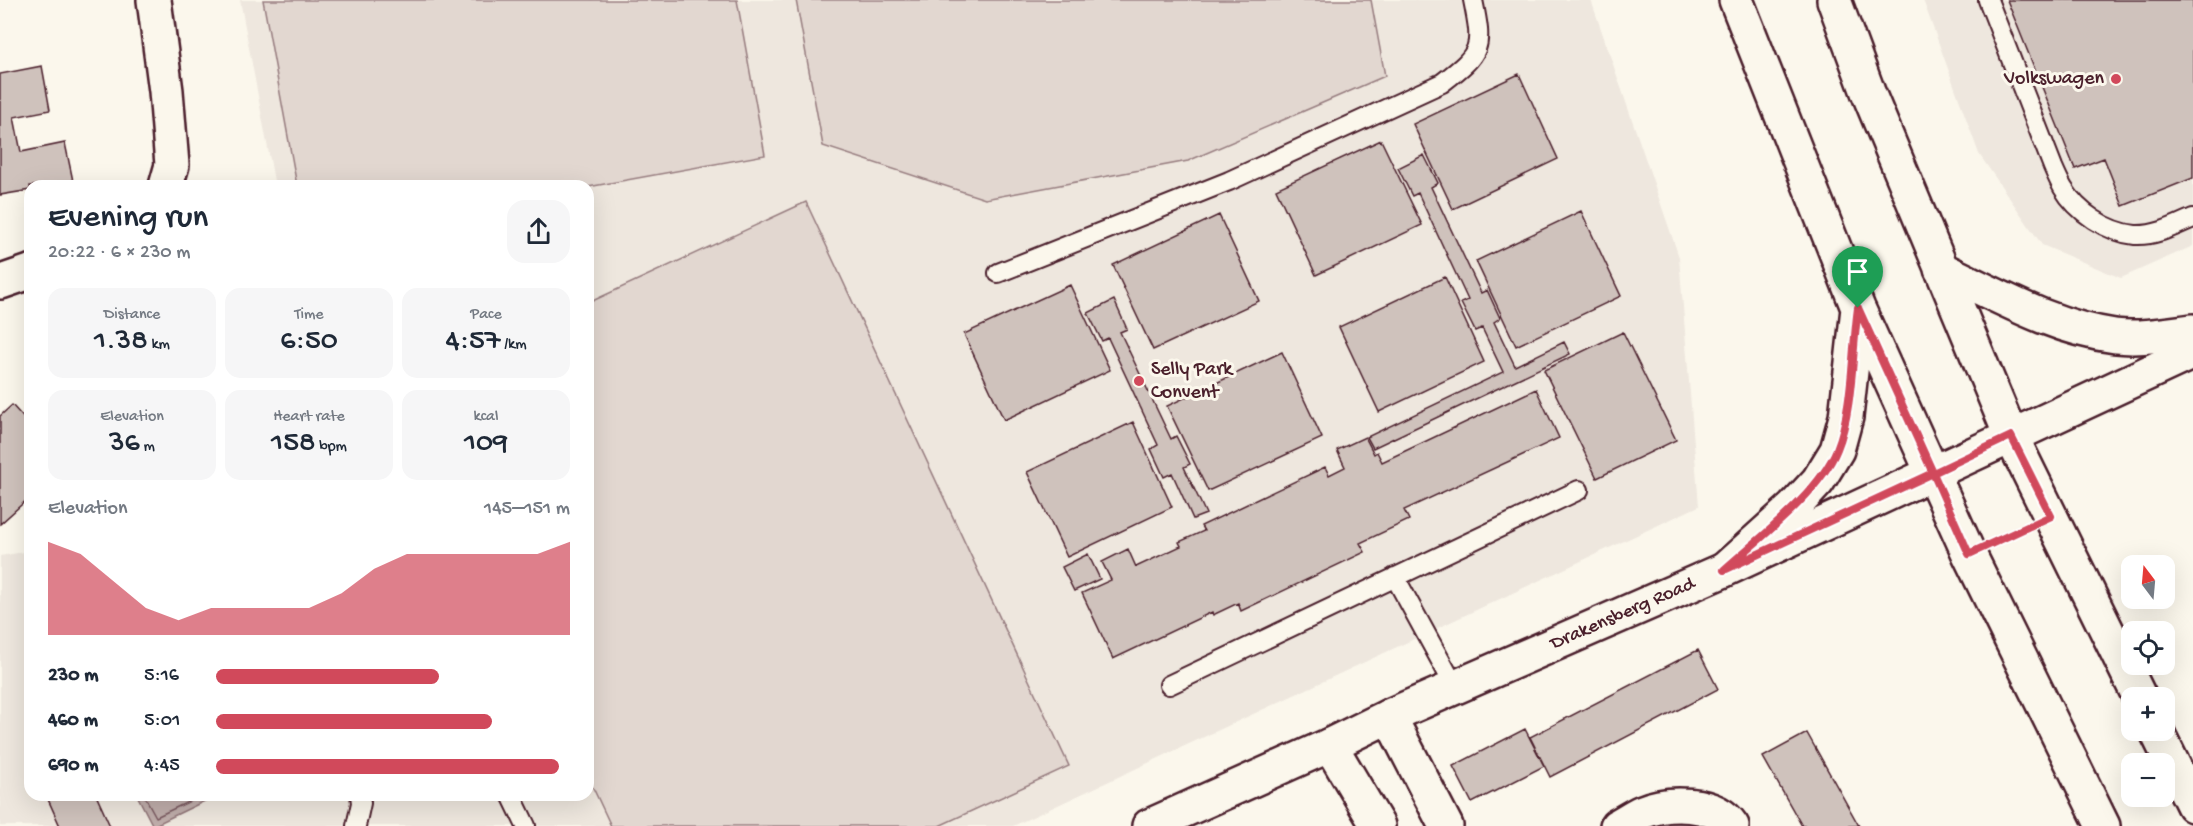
<!DOCTYPE html>
<meta charset="utf-8">
<style>
body{margin:0;font-family:"Gochi Hand",sans-serif;background:#f6f6f7;color:#1f2937;height:100vh;display:flex;flex-direction:column;font-size:22px;white-space:nowrap}
*{box-sizing:border-box;margin:0}
p{font-size:20px;color:#747a83}
.icon{flex:none;width:33px;height:33px;fill:none;stroke:currentColor;stroke-width:2;stroke-linecap:round;stroke-linejoin:round}
.map{position:relative;flex:1;overflow:hidden}
.details{position:absolute;left:24px;top:180px;width:570px;height:621px;display:flex;flex-direction:column;background:#fff;border-radius:18px;box-shadow:0 6px 24px #0002}
.details>*{flex:none}
.needle{width:39px;rotate:344deg}
.buttons{position:absolute;left:2121px;top:555px;display:grid;gap:12px}
.buttons a{display:grid;place-items:center;width:54px;height:54px;border-radius:12px;background:#fff;box-shadow:0 6px 24px #0002;font-size:30px}
.pin{position:absolute;display:grid;place-items:center;width:51px;height:51px;color:#fff;margin:-62px -26px;border-radius:50% 50% 50% 0;rotate:-45deg;box-shadow:0 0 6px #0007}
.pin .icon{rotate:45deg}
.round{display:grid;place-items:center;flex:none;width:63px;height:63px;border-radius:18px;background:#f6f6f7}
.headline{display:flex;align-items:center;justify-content:space-between;height:102px;padding:0 24px}
h1{font-size:33px;font-weight:600;line-height:45px}
.stats{display:grid;grid-template-columns:repeat(3,1fr);gap:9px;height:102px;padding:6px 24px}
.stats div{display:grid;align-content:center;border-radius:15px;background:#f6f6f7;text-align:center}
.stats b{font-size:30px;font-weight:600}
.stats small{font-size:16px;font-weight:400}
.stats p{font-size:16px}
.chart{height:168px;padding:12px 24px}
.chart p{display:flex;justify-content:space-between}
.chart svg{width:100%;height:108px;margin-top:6px;fill:#d1495b;opacity:.7}
ul{padding:0 24px;list-style:none;font-size:20px}
li{display:grid;grid-template-columns:96px 72px 1fr;align-items:center;height:45px}
li i{height:15px;border-radius:8px;background:#d1495b}
.map>svg:first-child{display:block}
.built{fill:#eee7de}
.green{fill:#e2d7d0;stroke:#967b7e;stroke-width:1.5}
.water{fill:#bfadaa;stroke:#907477;stroke-width:1.5}
.lines{fill:none;stroke-linecap:round;stroke-linejoin:round}
.shore{stroke:#79585e;stroke-width:1.5}
.building{fill:#cfc2bc;stroke:#4a1f2b;stroke-width:1.5}
.lane-casing{stroke:#4a1f2b;stroke-width:22}
.street-casing{stroke:#4a1f2b;stroke-width:38}
.primary-casing{stroke:#4a1f2b;stroke-width:38}
.path{stroke:#4a1f2b;stroke-width:4;stroke-dasharray:4.5 4.5;stroke-linecap:butt}
.lane{stroke:#fbf7ec;stroke-width:18}
.street{stroke:#fbf7ec;stroke-width:33}
.primary{stroke:#fbf7ec;stroke-width:33}
.route-casing{stroke:#fff;stroke-width:12}
.route{stroke:#d1495b;stroke-width:8}
.poi-dot{fill:#d1495b;stroke:#fbf7ec;stroke-width:2}
.labels{text-anchor:middle;dominant-baseline:central;stroke-width:6;stroke-linejoin:round;paint-order:stroke}
.poi-label{font-size:20px;fill:#4a1f2b;stroke:#fbf7ec;text-anchor:end}
.street-label{font-size:20px;fill:#4a1f2b;stroke:#fbf7ec}
</style>
<div class="map">
<svg width="2193" height="826" viewBox="0 0 2193 826">
<rect width="100%" height="100%" fill="#fbf7ec"/>
<filter id="ink" filterUnits="userSpaceOnUse"><feTurbulence type="fractalNoise" baseFrequency=".0167" numOctaves="2"/><feDisplacementMap in="SourceGraphic" scale="12" xChannelSelector="R" yChannelSelector="G"/><feConvolveMatrix kernelMatrix="1 2 1 2 8 2 1 2 1" color-interpolation-filters="sRGB"/></filter>
<g filter="url(#ink)">
<!-- built -->
<path class="built" d="M240,0h1351l88,257 20,249 -686,320h-1013v-270l30,-5v244h558v-609h-313z
M1923,0h270v246l-72,32 -79,-33 -63,-91z"/>
<!-- green -->
<path class="green" d="M263,0h474l28,155 -177,32 -291,-1z
M796,0h575l14,76 -197,85 -203,38 -162,-53z
M806,202l263,564 -130,60h-328l-23,-49v-474z"/>
<!-- water -->
<path class="water" d="M137,795h80l-64,31z"/>
<g class="lines">
<!-- shore -->
<path class="shore" d="M144,795l12,22 47,-22"/>
</g>
<!-- building -->
<path class="building" d="M2007,0h186v178l-70,28 -19,-48 -29,11z
M42,66l8,44 -36,7 7,35 44,-9 8,38 -25,5h-18v4l-30,5v-121z
M1519,74l39,85 -105,50 -40,-85z
M1381,140l41,85 -106,50 -40,-86z
M1424,155l14,28 -7,4 50,106 6,-3 13,28 -6,4 21,44 49,-24 6,12 -197,94 -6,-11 136,-65 -21,-44 -7,3 -14,-28 7,-3 -50,-107 -6,3 -14,-28z
M1581,211l40,85 -105,50 -40,-85z
M1219,215l40,86 -106,49 -40,-85z
M1445,277l39,85 -105,50 -40,-85z
M1070,285l40,85 -106,50 -40,-86z
M1114,300l13,29 -7,3 51,107 5,-3 14,28 -6,3 22,47 -13,5 -21,-46 -8,4 -13,-28 7,-4 -50,-107 -6,3 -14,-28z
M1623,332l53,108 -79,38 -53,-108z
M1282,352l40,86 -114,53 -41,-85z
M1536,389l23,49 -155,72 5,10 -49,23 5,9 -124,59 -3,-8 -25,12 -1,-3 -99,47 -31,-66 29,-13 -9,-18 26,-13 8,18 45,-21 -2,-4 25,-11 -3,-5 124,-59 4,8 16,-8 -8,-17 28,-13 9,17 3,-2 5,10z
M12,405l18,20v72l-30,27v-108z
M1133,422l39,85 -105,50 -40,-85z
M1088,554l12,25 -26,12 -12,-24z
M1698,650l20,39 -168,88 -20,-40z
M1525,729l19,37 -72,37 -19,-37z
M1807,733l52,93h-57l-39,-69z
M51,795h45l14,31h-50l-13,-29z"/>
<g class="lines">
<!-- lane casing -->
<g class="lane-casing">
<path id="lane" d="M1988,0l65,167c3,7 6,14 10,21 14,24 44,44 72,47 21,1 40,-9 58,-17
M998,273l231,-92 213,-98c40,-31 41,-34 31,-83
M1395,577l60,110
M1169,685l410,-195
M511,795l15,31
M356,826l5,-23 -1,-8"/>
</g>
<!-- street casing -->
<g class="street-casing">
<g id="street">
<path d="M154,0l12,91 6,74 -6,21"/>
<path d="M1,282l29,-10"/>
<path d="M1389,716l57,110"/>
<path d="M1330,745l48,81"/>
<path id="s1" d="M1149,826l181,-81 59,-29 335,-146 469,-218"/>
<path d="M1617,826c8,-4 16,-10 25,-14 26,-11 73,-11 90,14"/>
</g>
</g>
<!-- primary casing -->
<g class="primary-casing">
<path id="primary" d="M1736,0l122,308 111,246 134,272
M1834,0l34,92 143,344 129,262
M1941,269c56,26 112,59 174,67 26,3 53,-2 78,-5
M1724,570l70,-63 24,-26 19,-31 9,-33 12,-109
M2156,730l37,75"/>
</g>
<!-- path -->
<path class="path" d="M1997,541l26,-12"/>
<!-- lane -->
<use href="#lane" class="lane"/>
<!-- street -->
<use href="#street" class="street"/>
<!-- primary -->
<use href="#primary" class="primary"/>
</g>
</g>
<g class="lines" filter="url(#ink)">
<!-- route casing -->
<g class="route-casing">
<path id="route" d="M1858,308c-6,42 -5,102 -21,141 -18,45 -78,89 -113,121l209,-97 36,81 82,-38 -40,-80 -78,37 -75,-165"/>
</g>
<!-- route -->
<use href="#route" class="route"/>
</g>
<!-- markers -->
<g class="poi-dot">
<circle cx="2116" cy="79" r="6"/>
<circle cx="1139" cy="381" r="6"/>
</g>
<g class="labels">
<!-- poi labels -->
<g class="poi-label">
<text x="2104" y="79">Volkswagen</text>
<text x="1151" y="370" text-anchor="start">Selly Park<tspan x="1151" dy="23">Convent</tspan></text>
</g>
<!-- street labels -->
<g class="street-label">
<text stroke="none"><textPath href="#s1" startOffset="519">Drakensberg Road</textPath></text>
</g>
</g>
</svg>
<div class="buttons">
<a><svg class="needle" viewBox="-14 -14 28 28"><path d="M0-13l5 13h-10z" fill="#e53935"/><path d="M0 13l5-13h-10z" fill="#747a83"/></svg></a>
<a><svg class="icon" aria-label="locate" viewBox="0 0 24 24"><circle cx="12" cy="12" r="6"/><path d="M12 2v4M12 18v4M2 12h4M18 12h4"/></svg></a>
<a>+</a>
<a>−</a>
</div>
<div class="pin" style="left:1858px;top:308px;background:#1e9e55"><svg class="icon" aria-label="arrive" viewBox="0 0 24 24"><path d="M6 21V4h12l-3 4 3 4H6"/></svg></div>
<section class="details">
<div class="headline"><div><h1>Evening run</h1><p>20:22 · 6 × 230 m</p></div><a class="round"><svg class="icon" aria-label="share" viewBox="0 0 24 24"><path d="M12 15V3M7 8l5-5 5 5M5 13v7h14v-7"/></svg></a></div>
<div class="stats">
<div><p>Distance</p><b>1.38<small> km</small></b></div>
<div><p>Time</p><b>6:50</b></div>
<div><p>Pace</p><b>4:57<small> /km</small></b></div>
</div>
<div class="stats">
<div><p>Elevation</p><b>36<small> m</small></b></div>
<div><p>Heart rate</p><b>158<small> bpm</small></b></div>
<div><p>kcal</p><b>109</b></div>
</div>
<div class="chart"><p><span>Elevation</span>145–151 m</p>
<svg viewBox="0 0 160 44" preserveAspectRatio="none"><path d="M0 44V6L10 11L20 22L30 33L40 38L50 33L60 33L70 33L80 33L90 27L100 17L110 11L120 11L130 11L140 11L150 11L160 6V44z"/></svg>
</div>
<ul>
<li><b>230 m</b>5:16<i style="width:63%"></i></li>
<li><b>460 m</b>5:01<i style="width:78%"></i></li>
<li><b>690 m</b>4:45<i style="width:97%"></i></li>
</ul>
</section>
</div>
